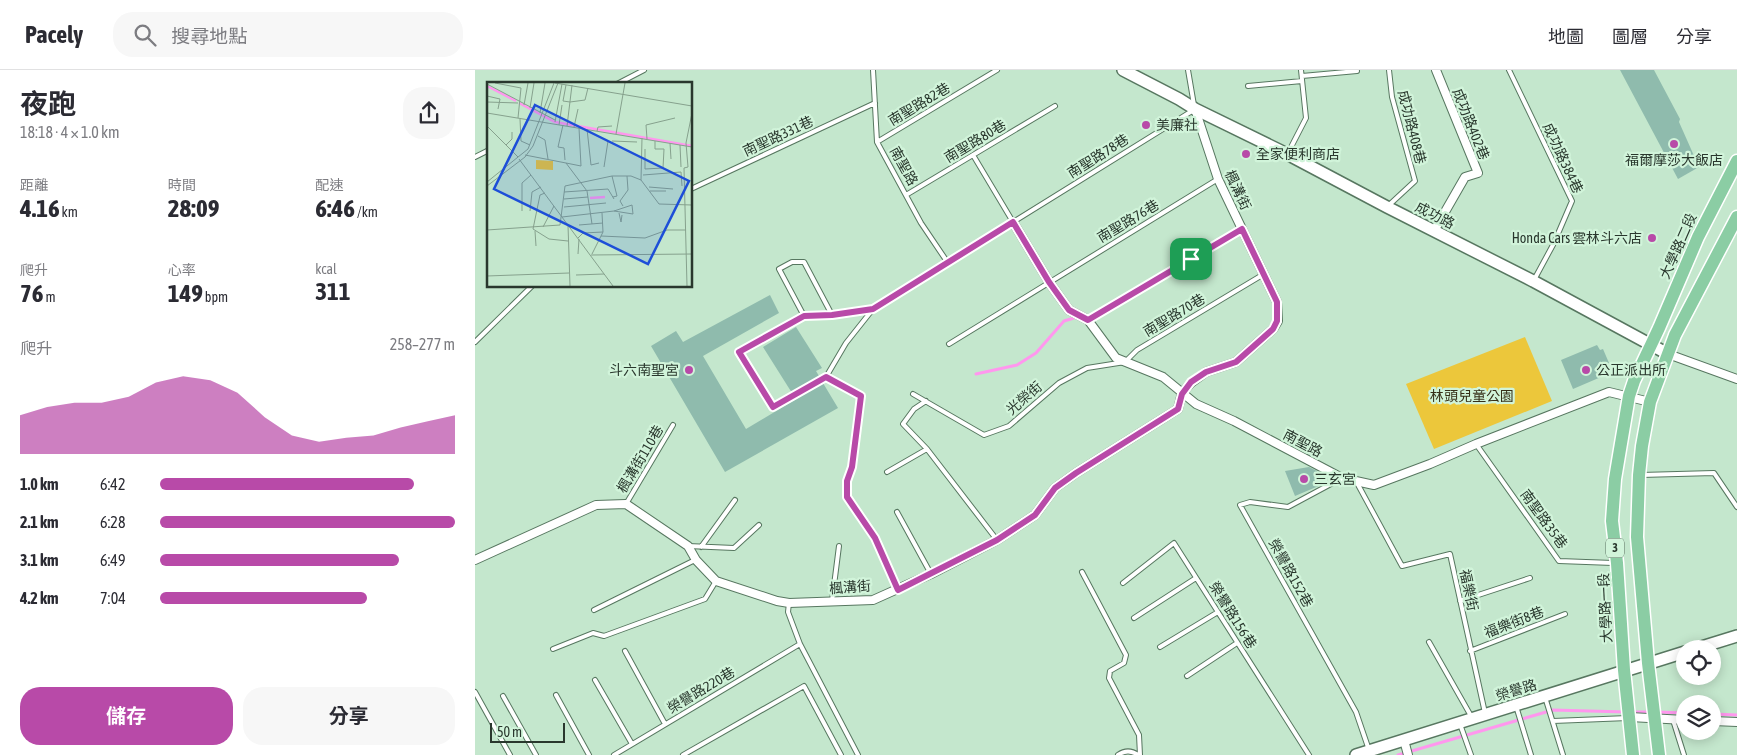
<!DOCTYPE html>
<html lang="zh-TW">
<meta charset="utf-8">
<style>
body{margin:0;font-family:"Asap Condensed","Noto Sans TC",sans-serif;background:#f7f7f7;color:#2b2b33;height:100vh;display:flex;flex-direction:column;font-size:19px;white-space:nowrap}
*{box-sizing:border-box;margin:0}
p{font-size:16px;color:#7c7c81}
.icon{flex:none;width:28px;height:28px;fill:none;stroke:currentColor;stroke-width:2;stroke-linecap:round;stroke-linejoin:round}
.map{position:relative;flex:1;overflow:hidden}
.drawer{display:flex;flex-direction:column;background:#fff;width:475px}
.drawer>*{flex:none}
.controls{position:absolute;left:1201px;top:570px;display:grid;gap:10px}
.controls a{display:grid;place-items:center;width:45px;height:45px;border-radius:50%;background:#fff;box-shadow:0 2px 12px #0003;font-size:25px}
.scale{position:absolute;left:15px;bottom:12px;width:75px;box-sizing:border-box;padding-left:5px;border:2px solid #29372d;border-top:0;font-size:14px;line-height:18px;white-space:nowrap;color:#29372d;-webkit-text-stroke:4px #d1f4da;paint-order:stroke}
.pin{position:absolute;display:grid;place-items:center;width:42px;height:42px;color:#fff;margin:-21px;border-radius:10px;box-shadow:0 2px 8px #0006}
.round{display:grid;place-items:center;flex:none;width:52px;height:52px;border-radius:20px;background:#f7f7f7}
.headline{display:flex;align-items:center;justify-content:space-between;height:85px;padding:0 20px}
h1{font-size:28px;font-weight:700;line-height:38px}
.metrics{display:grid;grid-template-columns:repeat(3,1fr);gap:8px;height:85px;padding:5px 20px}
.metrics div{display:grid;align-content:center}
.metrics b{font-size:25px;font-weight:700}
.metrics small{font-size:14px;font-weight:400}
.metrics p{font-size:14px}
.chart{height:140px;padding:10px 20px}
.chart p{display:flex;justify-content:space-between}
.chart svg{width:100%;height:90px;margin-top:5px;fill:#b84aa8;opacity:.7}
.cta{display:flex;gap:10px;margin-top:auto;padding:10px 20px}
.cta a{flex:1;height:58px;border-radius:20px;background:#b84aa8;color:#fff;font-size:20px;font-weight:700;line-height:58px;text-align:center}
.cta a+a{background:#f7f7f7;color:#2b2b33}
ul{padding:0 20px;list-style:none;font-size:16px}
li{display:grid;grid-template-columns:80px 60px 1fr;align-items:center;height:38px}
li i{height:12px;border-radius:6px;background:#b84aa8}
header{display:flex;align-items:center;gap:30px;box-sizing:border-box;height:70px;padding:0 25px;background:#fff;border-bottom:1px solid #e1e1e2}
header strong{font-size:24px}
nav{display:flex;gap:28px;margin-inline-start:auto;font-size:18px}
.search{width:350px;height:45px;background:#f7f7f7;display:flex;align-items:center;gap:12px;box-sizing:border-box;padding:0 18px;border-radius:20px;color:#7c7c81;font-size:19px}
main{display:flex;flex:1;min-height:0}
.map>svg:first-child{display:block}
.park{fill:#ecc73b}
.lines{fill:none;stroke-linecap:round;stroke-linejoin:round}
.stream{stroke:#ff97ee;stroke-width:3}
.building{fill:#8fbbad}
.lane-casing{stroke:#577760;stroke-width:6}
.street-casing{stroke:#577760;stroke-width:10}
.secondary-casing{stroke:#577760;stroke-width:14}
.primary-casing{stroke:#fff;stroke-width:15}
.lane{stroke:#fff;stroke-width:4}
.street{stroke:#fff;stroke-width:8}
.secondary{stroke:#fff;stroke-width:11}
.primary{stroke:#8bcda4;stroke-width:12}
.route-casing{stroke:#fff;stroke-width:10}
.route{stroke:#b84aa8;stroke-width:6}
.poi-dot{fill:#b84aa8;stroke:#d1f4da;stroke-width:2}
.labels{text-anchor:middle;dominant-baseline:central;stroke-width:4.5;stroke-linejoin:round;paint-order:stroke}
.shield{fill:#d1f4da;stroke:#5b7061;stroke-width:1}
.shield-label{font-size:12px;font-weight:bold;fill:#29372d}
.street-label{font-size:14px;fill:#29372d;stroke:#d1f4da}
.poi-label{font-size:14px;fill:#29372d;stroke:#d1f4da;text-anchor:start}
.park-label{font-size:14px;fill:#362f18;stroke:#d1f4da}
.inset-river{fill:none;stroke:#ff97ee;stroke-width:2.5}
.inset-road{fill:none;stroke:#86a18d;stroke-width:1}
.view{fill:#1d4ed8;fill-opacity:0.15;stroke:#1d4ed8;stroke-width:2.5}
.inset-edge{fill:none;stroke:#29372d;stroke-width:2.5}
</style>
<header>
<strong>Pacely</strong>
<div class="search"><svg class="icon" aria-label="search" viewBox="0 0 24 24"><circle cx="10" cy="10" r="6"/><path d="M15 15l6 6"/></svg>搜尋地點</div>
<nav><a>地圖</a><a>圖層</a><a>分享</a></nav>
</header>
<main>
<section class="drawer">
<div class="headline"><div><h1>夜跑</h1><p>18:18 · 4 × 1.0 km</p></div><a class="round"><svg class="icon" aria-label="share" viewBox="0 0 24 24"><path d="M12 15V3M7 8l5-5 5 5M5 13v7h14v-7"/></svg></a></div>
<div class="metrics">
<div><p>距離</p><b>4.16<small> km</small></b></div>
<div><p>時間</p><b>28:09</b></div>
<div><p>配速</p><b>6:46<small> /km</small></b></div>
</div>
<div class="metrics">
<div><p>爬升</p><b>76<small> m</small></b></div>
<div><p>心率</p><b>149<small> bpm</small></b></div>
<div><p>kcal</p><b>311</b></div>
</div>
<div class="chart"><p><span>爬升</span>258–277 m</p>
<svg viewBox="0 0 160 44" preserveAspectRatio="none"><path d="M0 44V25L10 21L20 19L30 19L40 16L50 9L60 6L70 8L80 14L90 26L100 35L110 38L120 36L130 35L140 31L150 28L160 25V44z"/></svg>
</div>
<ul>
<li><b>1.0 km</b>6:42<i style="width:86%"></i></li>
<li><b>2.1 km</b>6:28<i style="width:100%"></i></li>
<li><b>3.1 km</b>6:49<i style="width:81%"></i></li>
<li><b>4.2 km</b>7:04<i style="width:70%"></i></li>
</ul>
<div class="cta"><a>儲存</a><a>分享</a></div>
</section>
<div class="map">
<svg width="1262" height="685" viewBox="0 0 1262 685">
<rect width="100%" height="100%" fill="#c4e7cd"/>
<!-- park -->
<path class="park" d="M1050,267l27,64 -118,48 -28,-65z"/>
<g class="lines">
<!-- stream -->
<path class="stream" d="M501,304l41,-9 19,-12 28,-32 10,-3
M1157,642h19
M1182,642l28,1
M1238,644l24,1
M923,685l155,-45 73,2"/>
</g>
<!-- building -->
<path class="building" d="M1145,0h34l26,49 -1,3 20,45 -21,12z
M295,225l9,18 -76,43 43,73 77,-46 15,25 -113,64 -74,-126 25,-15 7,11z
M321,257l26,41 -6,3 3,5 -27,17 -29,-46z
M1122,275l3,5 3,-1 6,14 -5,2 4,9 -35,15 -12,-29z
M834,397l8,4 4,14 -26,11 -10,-25z"/>
<g class="lines">
<!-- lane casing -->
<g class="lane-casing">
<path id="lane" d="M398,0l4,72 44,81 27,40
M713,0l6,35
M1034,0l63,131 -18,42 -20,37
M827,6l55,-5
M142,14l27,-14
M773,16l54,-5
M402,72l120,-72
M813,83l18,-35 -5,-48
M498,85l40,67
M0,87l14,-7
M216,119l184,-86
M431,125l149,-89
M913,136l27,-25 -23,-84 -3,-27
M398,239l-41,6 -28,1 -65,36 35,55 52,-30 20,-34 27,-34 319,-198
M329,246l-25,-47 13,-7h12l28,53
M613,250l154,-91
M0,272l57,-56
M474,274l269,-165
M351,307l35,19 -9,71 -5,14v16l28,41 23,52
M438,324l71,41 25,-9 50,-43 28,-15 38,-6 12,-12 127,-76
M451,331l-12,8 -11,15 24,25 70,91
M1001,374l83,117 54,2
M412,402l40,-23
M1166,405l73,-2 23,34
M867,408l-54,29 -38,-5 -10,3 116,207 13,38
M881,411l46,85 48,-12 35,159
M151,434l47,-79
M422,442l34,62
M213,476l46,2 25,-23
M226,477l34,-47
M607,502l44,83 -2,8 -14,8 -1,7 30,57 1,20
M648,513l51,-40 135,212
M357,531l7,-55
M985,531l70,-23
M314,533l-1,9 12,32 58,111
M119,540l101,-50
M659,548l62,-40
M954,572l42,74
M685,577l58,-35
M78,579l40,-16 11,3 101,-37 11,-18
M150,581l40,73
M995,581l95,-37
M712,606l50,-33
M120,610l37,64
M0,622l35,63
M81,625l33,60
M28,626l33,59
M1070,627l18,58
M1041,636l15,49
M1198,650l11,35
M1078,651l75,-3
M985,654l11,31
M139,685l186,-111
M208,685l121,-69 37,69
M643,685c7,-5 13,-5 20,0"/>
</g>
<!-- street casing -->
<g class="street-casing">
<path id="street" d="M538,152l36,60 20,28 19,10 28,38 47,19 33,27 38,17 108,57 32,7 56,-21 46,-20 133,-52 41,10
M959,161l31,-54 13,-4 -42,-103
M1193,284l69,25
M0,490l121,-55 30,-1 62,42 8,14 20,21 61,20 12,2 84,-3 58,-26 66,-34 38,-25 20,-27 21,-15 102,-64 4,-16 9,-10 15,-11 30,-10 37,-33 5,-8 -1,-19 -59,-123 -23,-70
M1155,647l55,3
M1238,651l24,1
M929,670l4,15"/>
</g>
<!-- secondary casing -->
<g class="secondary-casing">
<path id="secondary" d="M648,0l56,29 16,10 92,45 100,53 146,74 135,73
M1220,579l42,-13
M881,685l329,-103"/>
</g>
<!-- primary casing -->
<g class="primary-casing">
<path id="primary" d="M1158,685l-9,-85 -7,-107 -5,-42 3,-42 14,-83 5,-15 25,-53 39,-91 39,-76
M1184,685l-11,-92 -11,-126 2,-62 3,-29 8,-44 25,-67 62,-118"/>
</g>
<!-- lane -->
<use href="#lane" class="lane"/>
<!-- street -->
<use href="#street" class="street"/>
<!-- secondary -->
<use href="#secondary" class="secondary"/>
<!-- primary -->
<use href="#primary" class="primary"/>
</g>
<g class="lines">
<!-- route casing -->
<g class="route-casing">
<path id="route" d="M538,152l36,60 20,28 19,10 154,-91 35,73v19l-4,8 -37,33 -30,10 -15,10 -9,12 -4,15 -102,64 -21,15 -20,27 -38,25 -99,50 -23,-52 -28,-41v-16l5,-14 9,-71 -35,-19 -53,30 -34,-55 65,-36 28,-1 41,-6z"/>
</g>
<!-- route -->
<use href="#route" class="route"/>
</g>
<!-- markers -->
<g class="poi-dot">
<circle cx="671" cy="55" r="5"/>
<circle cx="1199" cy="74" r="5"/>
<circle cx="771" cy="84" r="5"/>
<circle cx="1177" cy="168" r="5"/>
<circle cx="214" cy="300" r="5"/>
<circle cx="1111" cy="300" r="5"/>
<circle cx="829" cy="409" r="5"/>
</g>
<g class="labels">
<!-- shield labels -->
<rect class="shield" x="1131" y="468.5" width="18" height="19" rx="4"/>
<g class="shield-label">
<text x="1140" y="478">3</text>
</g>
<!-- street labels -->
<g class="street-label">
<text transform="translate(444 34) rotate(-31)">南聖路82巷</text>
<text transform="translate(996 54) rotate(68)">成功路402巷</text>
<text transform="translate(937 57) rotate(76)">成功路408巷</text>
<text transform="translate(303 66) rotate(-25)">南聖路331巷</text>
<text transform="translate(500 71) rotate(-31)">南聖路80巷</text>
<text transform="translate(623 86) rotate(-32)">南聖路78巷</text>
<text transform="translate(1088 88) rotate(65)">成功路384巷</text>
<text transform="translate(429 96) rotate(61)">南聖路</text>
<text transform="translate(763 120) rotate(65)">楓溝街</text>
<text transform="translate(960 145) rotate(27)">成功路</text>
<text transform="translate(653 151) rotate(-31)">南聖路76巷</text>
<text transform="translate(1203 176) rotate(-66)">大學路二段</text>
<text transform="translate(699 245) rotate(-31)">南聖路70巷</text>
<text transform="translate(549 328) rotate(-41)">光榮街</text>
<text transform="translate(828 373) rotate(28)">南聖路</text>
<text transform="translate(165 389) rotate(-59)">楓溝街110巷</text>
<text transform="translate(1069 449) rotate(54)">南聖路35巷</text>
<text transform="translate(816 503) rotate(61)">榮譽路152巷</text>
<text transform="translate(375 517) rotate(-4)">楓溝街</text>
<text transform="translate(994 520) rotate(78)">福樂街</text>
<text transform="translate(1130 538) rotate(-93)">大學路一段</text>
<text transform="translate(758 545) rotate(58)">榮譽路156巷</text>
<text transform="translate(1039 552) rotate(-21)">福樂街8巷</text>
<text transform="translate(226 620) rotate(-31)">榮譽路220巷</text>
<text transform="translate(1041 620) rotate(-17)">榮譽路</text>
</g>
<!-- poi labels -->
<g class="poi-label">
<text x="681" y="55">美廉社</text>
<text x="781" y="84">全家便利商店</text>
<text x="1199" y="90" text-anchor="middle">福爾摩莎大飯店</text>
<text x="1167" y="168" text-anchor="end">Honda Cars 雲林斗六店</text>
<text x="204" y="300" text-anchor="end">斗六南聖宮</text>
<text x="1121" y="300">公正派出所</text>
<text x="839" y="409">三玄宮</text>
</g>
<!-- park labels -->
<g class="park-label">
<text x="997" y="326">林頭兒童公園</text>
</g>
</g>
<!-- overview -->
<g transform="translate(12 12)">
<rect width="205" height="205" fill="#c4e7cd"/>
<path d="M49,78l17,1v9l-17,-1z" fill="#ecc73b"/>
<path class="inset-river" d="M0,4l29,15M32,21l36,19 137,24M103,116l15,-1"/>
<path class="inset-road" d="M8,1l26,5 -3,30M68,1l137,23M0,2l68,36M79,3l-3,16 7,1 15,-2 3,-12M0,14l13,3 -2,10M0,20l31,1M37,23l4,-22M43,26l4,-25M0,31l205,34M53,31l5,-30M33,37l1,22 9,4M68,40l7,-38M72,43l3,-20M76,43l-5,22 6,1 1,12M0,44l31,31M80,44l5,-41M87,45l4,-18M100,47l4,36 8,-2M110,49l1,-4 14,-1M129,52l9,-51M51,54l7,4 3,19M160,57l-1,-14 29,-7M125,59l25,1M183,61l1,16M19,63l6,-6v-7M193,63l1,22M158,67v20l18,-1 1,-19h-9v-8M38,73l41,8 21,28 5,33M32,77l94,127M79,81l15,3 -2,-38M117,85l4,-26M156,93l38,-3 1,14M125,94l5,20 -4,1M154,98l1,-42M0,100l41,-33 26,-66M0,104l38,-29 8,-11 25,-63M162,105l24,2M163,109h16M77,110l44,-3 6,10M58,111l-5,2 -7,34 16,10 19,2M77,117l24,-2M136,124l-3,-5 8,-11 -1,-14M77,125l42,-4M35,129v-28l9,-8M43,129l2,-19 9,-5M132,131l2,9 1,-7M75,135l52,-6 18,-6 1,9 -19,-3M81,143l2,61M92,143l24,-2M56,145l11,-21M0,148l73,-5 5,-39 47,-10h19l10,4 18,24 33,1M48,149l1,15M114,154l44,2 22,-8h19M91,156l5,-5 20,-1M91,172l1,-15M105,172l11,-22 -1,-19M104,173l101,-1M89,193l28,-1M0,194l82,-3M200,204l-3,-118 4,-1 -2,-24 6,-30"/>
<path class="view" d="M48,23l154,76 -41,83 -154,-75z"/>
<rect width="205" height="205" class="inset-edge"/>
</g>
</svg>
<div class="controls">
<a><svg class="icon" aria-label="locate" viewBox="0 0 24 24"><circle cx="12" cy="12" r="6"/><path d="M12 2v4M12 18v4M2 12h4M18 12h4"/></svg></a>
<a><svg class="icon" aria-label="layers" viewBox="0 0 24 24"><path d="M12 4l9 5-9 5-9-5zM3 14l9 5 9-5"/></svg></a>
</div>
<div class="scale">50 m</div>
<div class="pin" style="left:716px;top:189px;background:#1e9e55"><svg class="icon" aria-label="arrive" viewBox="0 0 24 24"><path d="M6 21V4h12l-3 4 3 4H6"/></svg></div>
</div>
</main>
